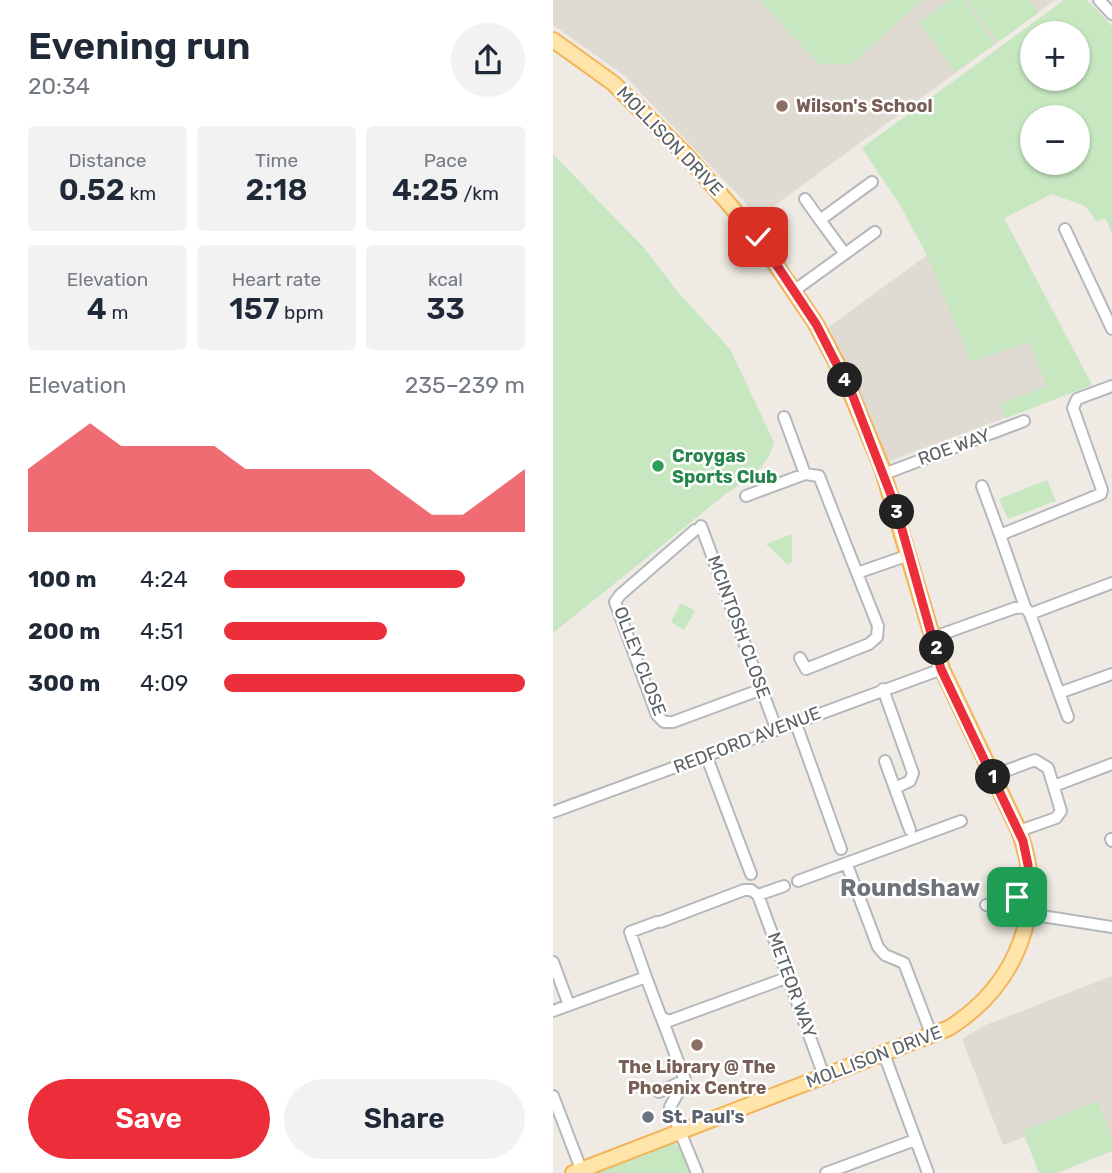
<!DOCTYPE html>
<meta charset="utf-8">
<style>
body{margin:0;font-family:Rubik,sans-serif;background:#f2f2f3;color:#1f2937;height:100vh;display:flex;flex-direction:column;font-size:26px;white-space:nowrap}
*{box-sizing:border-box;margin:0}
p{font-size:23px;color:#747a83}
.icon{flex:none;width:38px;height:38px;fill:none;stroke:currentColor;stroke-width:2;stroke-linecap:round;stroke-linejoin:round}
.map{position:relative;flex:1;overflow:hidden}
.side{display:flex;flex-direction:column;background:#fff;width:553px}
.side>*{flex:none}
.fabs{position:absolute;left:467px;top:21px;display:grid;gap:14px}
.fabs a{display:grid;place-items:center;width:70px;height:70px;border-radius:50%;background:#fff;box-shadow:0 2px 5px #0004;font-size:35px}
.pin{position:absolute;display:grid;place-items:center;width:60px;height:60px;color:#fff;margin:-30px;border-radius:14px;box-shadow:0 4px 10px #0006}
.km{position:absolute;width:35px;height:35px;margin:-18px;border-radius:50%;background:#222;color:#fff;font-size:19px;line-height:35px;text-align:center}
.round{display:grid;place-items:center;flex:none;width:74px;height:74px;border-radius:37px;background:#f2f2f3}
.headline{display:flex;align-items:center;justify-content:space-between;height:119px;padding:0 28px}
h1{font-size:38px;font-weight:600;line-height:52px}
.metrics{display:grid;grid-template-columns:repeat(3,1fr);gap:10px;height:119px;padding:7px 28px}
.metrics div{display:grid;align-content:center;border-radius:7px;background:#f2f2f3;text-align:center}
.metrics b{font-size:30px;font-weight:600}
.metrics small{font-size:19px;font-weight:400}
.metrics p{font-size:19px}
.chart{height:196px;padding:14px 28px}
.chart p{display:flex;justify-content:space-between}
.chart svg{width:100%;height:126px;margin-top:7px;fill:#eb2e39;opacity:.7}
.primary-button{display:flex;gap:14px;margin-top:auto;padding:14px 28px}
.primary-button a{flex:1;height:80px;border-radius:42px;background:#eb2e39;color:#fff;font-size:28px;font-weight:600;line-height:80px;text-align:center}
.primary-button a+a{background:#f2f2f3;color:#1f2937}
ul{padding:0 28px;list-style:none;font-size:23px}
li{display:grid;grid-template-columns:112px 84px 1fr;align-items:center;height:52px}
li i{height:18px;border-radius:9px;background:#eb2e39}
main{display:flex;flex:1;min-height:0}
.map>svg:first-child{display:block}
.education{fill:#dfdad2}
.green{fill:#c6e7c0;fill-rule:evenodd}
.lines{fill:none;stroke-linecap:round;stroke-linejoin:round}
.minor-casing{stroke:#b5b8bb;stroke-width:14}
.major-casing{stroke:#f3b359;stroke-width:18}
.minor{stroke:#fff;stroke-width:10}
.major{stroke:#ffe5a9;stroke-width:14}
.route-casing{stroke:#fff;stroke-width:14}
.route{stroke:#eb2e39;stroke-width:9}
.education-dot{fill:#8d6e63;stroke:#fff;stroke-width:2.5}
.leisure-dot{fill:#2e9e5b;stroke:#fff;stroke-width:2.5}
.worship-dot{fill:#6b7280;stroke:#fff;stroke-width:2.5}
.labels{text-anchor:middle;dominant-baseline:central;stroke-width:5;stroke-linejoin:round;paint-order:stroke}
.education-label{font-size:18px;font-weight:bold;fill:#785e54;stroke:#fff;text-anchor:start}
.street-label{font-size:18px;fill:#5c6165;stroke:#fff}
.leisure-label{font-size:18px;font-weight:bold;fill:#27864d;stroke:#fff;text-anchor:start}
.worship-label{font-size:18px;font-weight:bold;fill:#5b616d;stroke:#fff;text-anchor:start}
.district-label{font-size:24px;font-weight:bold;fill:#6d7377;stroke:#fff}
</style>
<main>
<section class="side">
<div class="headline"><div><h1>Evening run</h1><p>20:34</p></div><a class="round"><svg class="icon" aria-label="share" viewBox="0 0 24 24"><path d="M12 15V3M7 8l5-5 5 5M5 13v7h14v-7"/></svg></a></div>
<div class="metrics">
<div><p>Distance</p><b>0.52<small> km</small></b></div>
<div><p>Time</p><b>2:18</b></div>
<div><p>Pace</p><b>4:25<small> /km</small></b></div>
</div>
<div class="metrics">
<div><p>Elevation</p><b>4<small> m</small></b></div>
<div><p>Heart rate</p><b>157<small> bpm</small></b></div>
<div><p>kcal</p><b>33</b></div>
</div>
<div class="chart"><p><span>Elevation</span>235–239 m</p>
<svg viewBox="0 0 160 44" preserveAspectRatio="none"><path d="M0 44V22L10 14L20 6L30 14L40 14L50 14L60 14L70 22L80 22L90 22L100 22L110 22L120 30L130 38L140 38L150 30L160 22V44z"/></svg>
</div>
<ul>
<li><b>100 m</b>4:24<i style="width:80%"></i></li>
<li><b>200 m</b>4:51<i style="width:54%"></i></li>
<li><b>300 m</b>4:09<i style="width:100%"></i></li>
</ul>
<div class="primary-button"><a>Save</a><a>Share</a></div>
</section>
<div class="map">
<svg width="559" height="1173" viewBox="0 0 559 1173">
<rect width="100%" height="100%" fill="#efebe4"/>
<!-- education -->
<path class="education" d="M0,0h502l-296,217 -134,-141 -72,-51z
M393,88l68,125 -10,5 88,167 -205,77 -58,-135 98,-72 -28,-52 -37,-55z
M559,976v175l-56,22h-17l-14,-36 -22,8 -41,-106 21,-13z"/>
<!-- green -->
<path class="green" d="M206,0h163l-70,64h-33z
M397,0h14l31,44 -40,28 -36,-50z
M414,0h62l9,13 -40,29z
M511,0h23l25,26v207l-7,-15 -8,4 -12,-16 -33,-12 -48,24 88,167 -86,33 -6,-14 47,-18 -18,-44 -58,20 -44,-107 -28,-52 -37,-55zM480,33h45v46h-45zM480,117h45v46h-45z
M0,154l92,95 32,42 53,58 44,93c-6,26 -25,37 -47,51l-174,140z
M494,480l9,21 -48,18 -9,-20z
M239,534v28l-4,3 -22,-21z
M128,603l14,8 -11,19 -13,-8z
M545,1101l14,37v13l-56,22h-17l-16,-42z
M120,1141l9,9 8,23h-100z"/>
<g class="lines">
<!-- minor casing -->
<g class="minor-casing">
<path id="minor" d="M546,0l13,14
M252,199l15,21 52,-38
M267,220l25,34
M512,229l47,100
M242,290l80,-58
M231,417l21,57
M331,474l140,-53
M429,486l18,49
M193,496l59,-22 14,2 38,97
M148,526l75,202
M142,530l-75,65 -5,7 42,113 7,7h9l89,-33
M472,607l-25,-72 101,-41 1,-4 -29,-82 4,-9 35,-13
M477,614l38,103
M381,637l81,-29 10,-1 5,7 82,-31
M247,658l6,11 63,-25 8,-7 1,-11 -21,-53 52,-18
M330,689l30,84 -3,8 -15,7
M506,693l53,-19
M242,721l46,128
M153,755l45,119
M332,761l25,69
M439,776l43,-16 13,8 13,43 -5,7 -37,13
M501,786l58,-22
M0,812l389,-143
M558,839l1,2
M294,865l31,82 7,8 19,8 28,73
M245,881l163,-60
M205,895l66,181
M433,905l31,-8 13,1
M476,914l83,13
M107,922l84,-32h7l7,5 26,-9
M0,962l16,43
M93,977l-16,-45 27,-10
M0,1011l93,-34 15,40 8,4 120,-44
M109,1019l23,61 -15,27 27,66
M331,1054l44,119
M106,1092l26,-12
M0,1096l28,73
M273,1173l89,-33"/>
</g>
<!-- major casing -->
<g class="major-casing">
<path id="major" d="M0,40l60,43 74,73 68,78 61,90 29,55 37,89 60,201 77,162c29,77 -2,154 -70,197l-376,145"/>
</g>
<!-- minor -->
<use href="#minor" class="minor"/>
<!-- major -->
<use href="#major" class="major"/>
</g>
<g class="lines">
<!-- route casing -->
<g class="route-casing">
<path id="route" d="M205,237l58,87 36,70 44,114 45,161 82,172 5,24 2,33 -13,-1"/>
</g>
<!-- route -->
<use href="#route" class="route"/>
</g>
<!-- markers -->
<g class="education-dot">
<circle cx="229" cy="106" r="7"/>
<circle cx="144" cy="1045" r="7"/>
</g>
<circle class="leisure-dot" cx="105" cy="466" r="7"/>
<circle class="worship-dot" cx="95" cy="1117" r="7"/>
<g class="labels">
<!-- education labels -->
<g class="education-label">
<text x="243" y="106">Wilson's School</text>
<text x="144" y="1067" text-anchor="middle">The Library @ The<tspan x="144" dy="21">Phoenix Centre</tspan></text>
</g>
<!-- street labels -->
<g class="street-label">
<text transform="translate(117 141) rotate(46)">MOLLISON DRIVE</text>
<text transform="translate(401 447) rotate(-20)">ROE WAY</text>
<text transform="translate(186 627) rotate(70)">MCINTOSH CLOSE</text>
<text transform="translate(87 661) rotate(69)">OLLEY CLOSE</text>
<text transform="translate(194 740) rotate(-21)">REDFORD AVENUE</text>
<text transform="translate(239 985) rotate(70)">METEOR WAY</text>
<text transform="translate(321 1057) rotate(-21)">MOLLISON DRIVE</text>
</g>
<!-- leisure labels -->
<g class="leisure-label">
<text x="119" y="456">Croygas<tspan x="119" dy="21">Sports Club</tspan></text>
</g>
<!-- worship labels -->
<g class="worship-label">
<text x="109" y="1117">St. Paul's</text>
</g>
<!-- district labels -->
<g class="district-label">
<text x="357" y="888">Roundshaw</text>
</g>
</g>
</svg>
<div class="fabs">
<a>+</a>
<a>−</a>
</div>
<div class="pin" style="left:464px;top:897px;background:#1e9e55"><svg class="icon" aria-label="arrive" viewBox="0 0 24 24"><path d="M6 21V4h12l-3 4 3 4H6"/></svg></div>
<div class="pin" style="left:205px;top:237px;background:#d93025"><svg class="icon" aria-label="check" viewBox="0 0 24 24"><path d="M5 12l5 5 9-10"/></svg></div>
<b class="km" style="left:440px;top:777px">1</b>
<b class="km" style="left:384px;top:648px">2</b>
<b class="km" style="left:344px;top:512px">3</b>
<b class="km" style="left:292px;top:380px">4</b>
</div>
</main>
